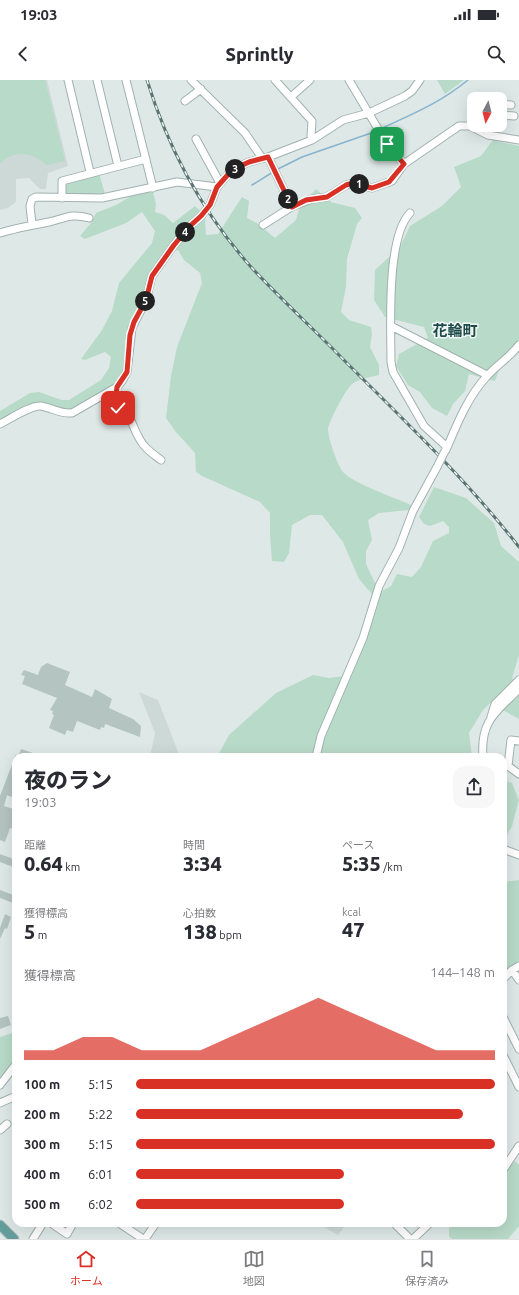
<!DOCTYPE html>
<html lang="ja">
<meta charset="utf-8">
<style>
body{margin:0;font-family:Ubuntu,"Noto Sans JP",sans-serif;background:#f7f7f7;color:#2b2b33;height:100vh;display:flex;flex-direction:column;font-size:15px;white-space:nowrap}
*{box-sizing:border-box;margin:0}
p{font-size:13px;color:#7c7c81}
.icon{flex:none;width:22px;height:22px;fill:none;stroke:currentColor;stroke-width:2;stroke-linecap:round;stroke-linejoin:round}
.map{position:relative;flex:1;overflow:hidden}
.side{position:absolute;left:12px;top:673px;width:495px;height:474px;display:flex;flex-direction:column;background:#fff;border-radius:12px;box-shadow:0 4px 16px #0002}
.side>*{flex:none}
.needle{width:26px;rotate:187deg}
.tools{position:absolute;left:467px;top:12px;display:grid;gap:8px}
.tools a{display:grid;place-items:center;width:40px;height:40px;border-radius:8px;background:#fff;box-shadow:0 4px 16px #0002;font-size:20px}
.pin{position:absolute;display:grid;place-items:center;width:34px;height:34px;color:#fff;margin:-17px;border-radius:8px;box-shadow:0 2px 6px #0006}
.km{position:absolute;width:20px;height:20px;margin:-10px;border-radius:50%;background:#222;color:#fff;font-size:11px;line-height:20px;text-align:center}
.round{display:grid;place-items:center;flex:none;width:42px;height:42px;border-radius:12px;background:#f7f7f7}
.headline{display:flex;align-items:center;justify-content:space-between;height:68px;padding:0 12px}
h1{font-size:22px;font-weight:800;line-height:30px}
.metrics{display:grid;grid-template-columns:repeat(3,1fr);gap:6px;height:68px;padding:4px 12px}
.metrics div{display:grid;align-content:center}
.metrics b{font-size:20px;font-weight:800}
.metrics small{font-size:11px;font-weight:400}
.metrics p{font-size:11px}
.chart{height:112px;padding:8px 12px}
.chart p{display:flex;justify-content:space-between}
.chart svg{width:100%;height:72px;margin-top:4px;fill:#d93025;opacity:.7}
ul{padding:0 12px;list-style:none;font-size:13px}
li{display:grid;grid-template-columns:64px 48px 1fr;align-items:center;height:30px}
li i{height:10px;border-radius:5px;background:#d93025}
.status{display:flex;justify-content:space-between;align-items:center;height:28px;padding:0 20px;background:#fff;direction:ltr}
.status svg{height:11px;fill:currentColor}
header{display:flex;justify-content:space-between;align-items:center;height:52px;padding:0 12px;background:#fff;font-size:18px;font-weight:800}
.tabs{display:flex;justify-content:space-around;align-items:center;height:56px;border-top:1px solid #e1e1e2;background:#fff;font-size:11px;color:#7c7c81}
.tabs a{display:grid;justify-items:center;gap:2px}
.tabs .active{color:#d93025}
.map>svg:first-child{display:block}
.built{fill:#cdd9d6}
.green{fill:#b8dac9}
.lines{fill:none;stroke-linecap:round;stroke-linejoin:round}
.stream{stroke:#87b3ce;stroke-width:1.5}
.building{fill:#b4c4c1}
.minor-casing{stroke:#a1b1af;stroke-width:9}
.major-casing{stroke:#bcc4c3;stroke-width:11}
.minor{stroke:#fff;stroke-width:7}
.major{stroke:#649e9c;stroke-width:9}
.rail-casing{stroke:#5a7473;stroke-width:3}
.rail{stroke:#eff6f4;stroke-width:1.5;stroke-dasharray:4.5;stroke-linecap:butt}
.minor-bridge-casing{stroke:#a1b1af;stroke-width:9;stroke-linecap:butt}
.minor-bridge{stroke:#fff;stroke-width:7}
.route-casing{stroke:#fff;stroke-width:8}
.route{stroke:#d93025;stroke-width:5}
.labels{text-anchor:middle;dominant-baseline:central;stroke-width:3;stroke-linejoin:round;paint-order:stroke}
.neighbourhood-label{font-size:15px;font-weight:bold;fill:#1d4a49;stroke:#eff6f4}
</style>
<div class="status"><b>19:03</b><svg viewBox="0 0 49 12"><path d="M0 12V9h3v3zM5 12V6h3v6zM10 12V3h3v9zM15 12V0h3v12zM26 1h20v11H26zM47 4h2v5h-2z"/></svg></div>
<header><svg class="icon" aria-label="back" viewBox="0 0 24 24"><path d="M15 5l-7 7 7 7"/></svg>Sprintly<svg class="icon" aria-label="search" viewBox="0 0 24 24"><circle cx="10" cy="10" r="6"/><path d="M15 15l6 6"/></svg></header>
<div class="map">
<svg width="519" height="1159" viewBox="0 0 519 1159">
<rect width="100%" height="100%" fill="#dee9e7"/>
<!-- built -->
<path class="built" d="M0,0h47l21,86 -20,7 -2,16h-6l-11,-11 -13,1v23l-8,6 -8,2z
M139,612l19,8 22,57h-30l5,-24z
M317,1143h30l-9,12z"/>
<!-- green -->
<path class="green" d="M0,0h45l20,81 -19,4c-12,-13 -34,-16 -46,-1z
M437,0h27l-19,14z
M493,60l26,6v193l-19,28 -5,14 -26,-7 -4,17 -12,13 -6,12 -15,-8 -12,-16 -12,-7 -12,-19 3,-12 29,-16 -4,-11 -39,-10 -11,-17 1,-30 25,-23 10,-21 32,-20 19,-19 -7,-20 27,-11z
M99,93l6,21h-41l-1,-11z
M316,109l15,13 24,6 7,10 -5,6 -10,35 -1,28 -5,25 8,8 22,7 1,7 -2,13 9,18v10c-8,2 -22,4 -28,10 -6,6 -22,36 -23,44 0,9 9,35 15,43 9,11 53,26 68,33l-2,5 -30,3 -11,7 4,20 -6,11v13l8,17 8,10 9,-5 6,-12 15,3 9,-10 12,-26 16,-8v-6l-6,-6 -13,5 -6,-2 -5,-7 15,-30 32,11 28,25 7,23 18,16v93l-7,23 7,7v34l-29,-16 -7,7 -14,23 3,24h-255l12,-22 47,-42 37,-18 16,3 23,-3 26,-69 -7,-13 -12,-14 -16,-37 -21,-27h-12l-18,10 -3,28 -5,9 -12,-1 -2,-26v-22l-10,-11 -58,-26 -6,-4 -1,-19 -19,-21 -10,-14 5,-42 6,-29 25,-64 -2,-10 -16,-13 -6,-10 -13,5 -18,24 -4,19 -16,36 -4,45 -55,32 -39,-5 -29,19v-14l30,-18 9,-1 23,8h7l32,-20 8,-12 2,-11 -6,-5 -20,8 -4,-1 21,-29 10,-19 7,-28 33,-40 3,-12 -13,-19 -16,11 -41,16 -5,-3 11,-13 5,-10 20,-8 17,-10 20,-3 3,12 -1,8 9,3 9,8 22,-17 11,10 -1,4 1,15 12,-1 24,-37 7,4 -2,17 10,5 18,15 21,-18 3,-11z
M503,700l9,3 7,17 -7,26 -7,13 -2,27z
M503,798l1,4 15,-2v81l-16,14z
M16,952v29l-16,20v-44z
M515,1081l4,4v61l-11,13h-56l-3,-2v-9l5,-5h49v-49z"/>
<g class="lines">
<!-- stream -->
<path class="stream" d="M380,49c33,-15 60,-26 88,-49
M276,90l26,-13 75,-26
M252,105l21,-13"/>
</g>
<!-- building -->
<path class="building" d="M47,583l23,9 -5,13 27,12 3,-8 17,10 -3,9 24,11 8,7 -1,11 -35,-13 -1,4 -3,-1 -1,3 -23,-9 -4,11 -6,-2 -2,5 -16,-7 5,-13 -2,-1 1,-3 -3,-1 7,-12 -35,-14 3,-8 -4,-1 3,-5 14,5 3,-8z
M21,669l12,4 -1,4h-14z
M16,674v45l-9,-4 -3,11 12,4 -3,8v3l3,1v8l-6,-2 -5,14 -5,-2v-44z
M0,774l16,6v8l-16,-6z
M0,810l16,6v8l-16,-6z
M5,834l6,3 -4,12 -2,-1 -5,11v-11z
M8,936l3,9 -11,4v-11z"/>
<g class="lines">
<!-- minor casing -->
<g class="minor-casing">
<path id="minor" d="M68,0l22,92
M97,0l21,86
M126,0l27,108
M191,0l54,53 17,25
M275,0l37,41 -1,15 1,4
M349,0l38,64 17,20
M291,17l19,-17
M185,21l16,-12
M500,24l11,1
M500,35l14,1
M196,59l24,44
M268,77l24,50
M62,118v-17l84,-22
M410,133c-24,25 -19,114 -19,149l2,10 31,54 23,21
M32,144l-2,-18 2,-7 4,-2 66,1 75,-16 40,5
M263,145l30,-19 19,-7 15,-2 19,-12 7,-2 19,5 20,-7 12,-17 55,-38h11l18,9 31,5
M0,153c16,-5 33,-8 49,-11 17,-4 22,-9 40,-4
M391,246l96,49
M117,307l-1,9 2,12c15,9 13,16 21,30 5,10 13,15 22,22
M0,344c10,-5 31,-19 41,-18 11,2 19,8 31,7l45,-26 5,-6 5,-9 5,-44 14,-28 6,-24 22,-31 16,-19 11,-10 9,-11 7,-18 15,-17 17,-8 19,-5 44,-17 31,-20 26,-7 36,-17 7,-5 8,-11
M446,370c11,-26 22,-54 42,-75 10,-11 22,-18 31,-30
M491,637l4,-13 24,-24
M519,661l-8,-1 -3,26 11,8
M316,677l5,-21 42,-98 16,-52 20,-38 14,-37 24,-44
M483,677c-3,-36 13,-45 36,-68
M503,769l16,6
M512,890l7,10
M503,899l9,-9 7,-4
M503,937l16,32
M503,975l16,32
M0,1005l16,-21
M0,1023l16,-7
M0,1050l7,-6
M503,1085l2,2 14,-21
M51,1143l16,11 6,-11
M119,1143l24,16
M394,1143l16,16
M33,1159l10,-16
M145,1159l11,-16
M413,1159l17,-16"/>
</g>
<!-- major casing -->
<g class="major-casing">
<path id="major" d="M0,1145l14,14"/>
</g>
<!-- minor -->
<use href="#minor" class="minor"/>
<!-- major -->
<use href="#major" class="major"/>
<!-- rail casing -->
<g class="rail-casing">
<path id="rail" d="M147,0c21,68 56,133 104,187 26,28 54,54 81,81 64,65 131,127 187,199"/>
</g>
<!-- rail -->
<use href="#rail" class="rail"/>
<!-- minor-bridge casing -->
<g class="minor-bridge-casing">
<path id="minor-bridge" d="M437,387l8,-16"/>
</g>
<!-- minor-bridge -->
<use href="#minor-bridge" class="minor-bridge"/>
</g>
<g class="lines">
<!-- route casing -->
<g class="route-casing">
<path id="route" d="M118,328l-2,-12 1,-9 10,-15 3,-37 4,-13 12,-22 6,-24 22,-31 16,-19 11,-10 9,-11 7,-18 15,-17 17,-8 19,-5 24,50 14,-7 21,-3 19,-12 7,-2 19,5 17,-6 15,-18 -17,-20"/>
</g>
<!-- route -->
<use href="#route" class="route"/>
</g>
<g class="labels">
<!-- neighbourhood labels -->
<g class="neighbourhood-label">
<text x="455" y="250">花輪町</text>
</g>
</g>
</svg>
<div class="tools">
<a><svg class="needle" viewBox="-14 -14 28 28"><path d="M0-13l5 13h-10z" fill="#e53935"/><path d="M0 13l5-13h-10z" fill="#7c7c81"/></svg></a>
</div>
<div class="pin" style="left:387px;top:64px;background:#1e9e55"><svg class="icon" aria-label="arrive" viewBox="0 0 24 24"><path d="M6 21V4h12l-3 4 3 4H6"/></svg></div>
<div class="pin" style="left:118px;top:328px;background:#d93025"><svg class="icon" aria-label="check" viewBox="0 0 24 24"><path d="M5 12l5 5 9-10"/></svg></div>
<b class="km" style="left:359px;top:104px">1</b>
<b class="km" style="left:288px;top:119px">2</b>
<b class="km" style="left:235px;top:89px">3</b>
<b class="km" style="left:185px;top:152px">4</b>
<b class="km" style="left:145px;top:221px">5</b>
<section class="side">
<div class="headline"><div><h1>夜のラン</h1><p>19:03</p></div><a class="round"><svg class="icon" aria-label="share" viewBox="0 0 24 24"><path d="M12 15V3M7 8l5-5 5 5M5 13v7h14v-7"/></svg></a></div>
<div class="metrics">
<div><p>距離</p><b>0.64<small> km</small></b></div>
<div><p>時間</p><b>3:34</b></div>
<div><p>ペース</p><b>5:35<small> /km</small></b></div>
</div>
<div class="metrics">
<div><p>獲得標高</p><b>5<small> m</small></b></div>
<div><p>心拍数</p><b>138<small> bpm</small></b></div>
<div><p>kcal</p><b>47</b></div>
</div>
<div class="chart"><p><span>獲得標高</span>144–148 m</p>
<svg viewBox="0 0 160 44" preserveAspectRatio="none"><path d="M0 44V38L10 38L20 30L30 30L40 38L50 38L60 38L70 30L80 22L90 14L100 6L110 14L120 22L130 30L140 38L150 38L160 38V44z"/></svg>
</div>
<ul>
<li><b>100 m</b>5:15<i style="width:100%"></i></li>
<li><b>200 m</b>5:22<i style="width:91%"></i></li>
<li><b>300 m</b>5:15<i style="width:100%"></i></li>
<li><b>400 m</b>6:01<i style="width:58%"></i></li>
<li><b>500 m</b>6:02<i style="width:58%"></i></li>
</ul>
</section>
</div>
<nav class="tabs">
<a class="active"><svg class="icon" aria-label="home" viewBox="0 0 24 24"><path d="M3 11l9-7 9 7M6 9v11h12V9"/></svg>ホーム</a>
<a><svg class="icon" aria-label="map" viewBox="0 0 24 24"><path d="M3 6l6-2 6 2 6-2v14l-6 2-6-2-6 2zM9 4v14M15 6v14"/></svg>地図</a>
<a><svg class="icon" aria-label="saved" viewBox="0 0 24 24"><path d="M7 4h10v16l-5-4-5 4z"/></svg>保存済み</a>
</nav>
